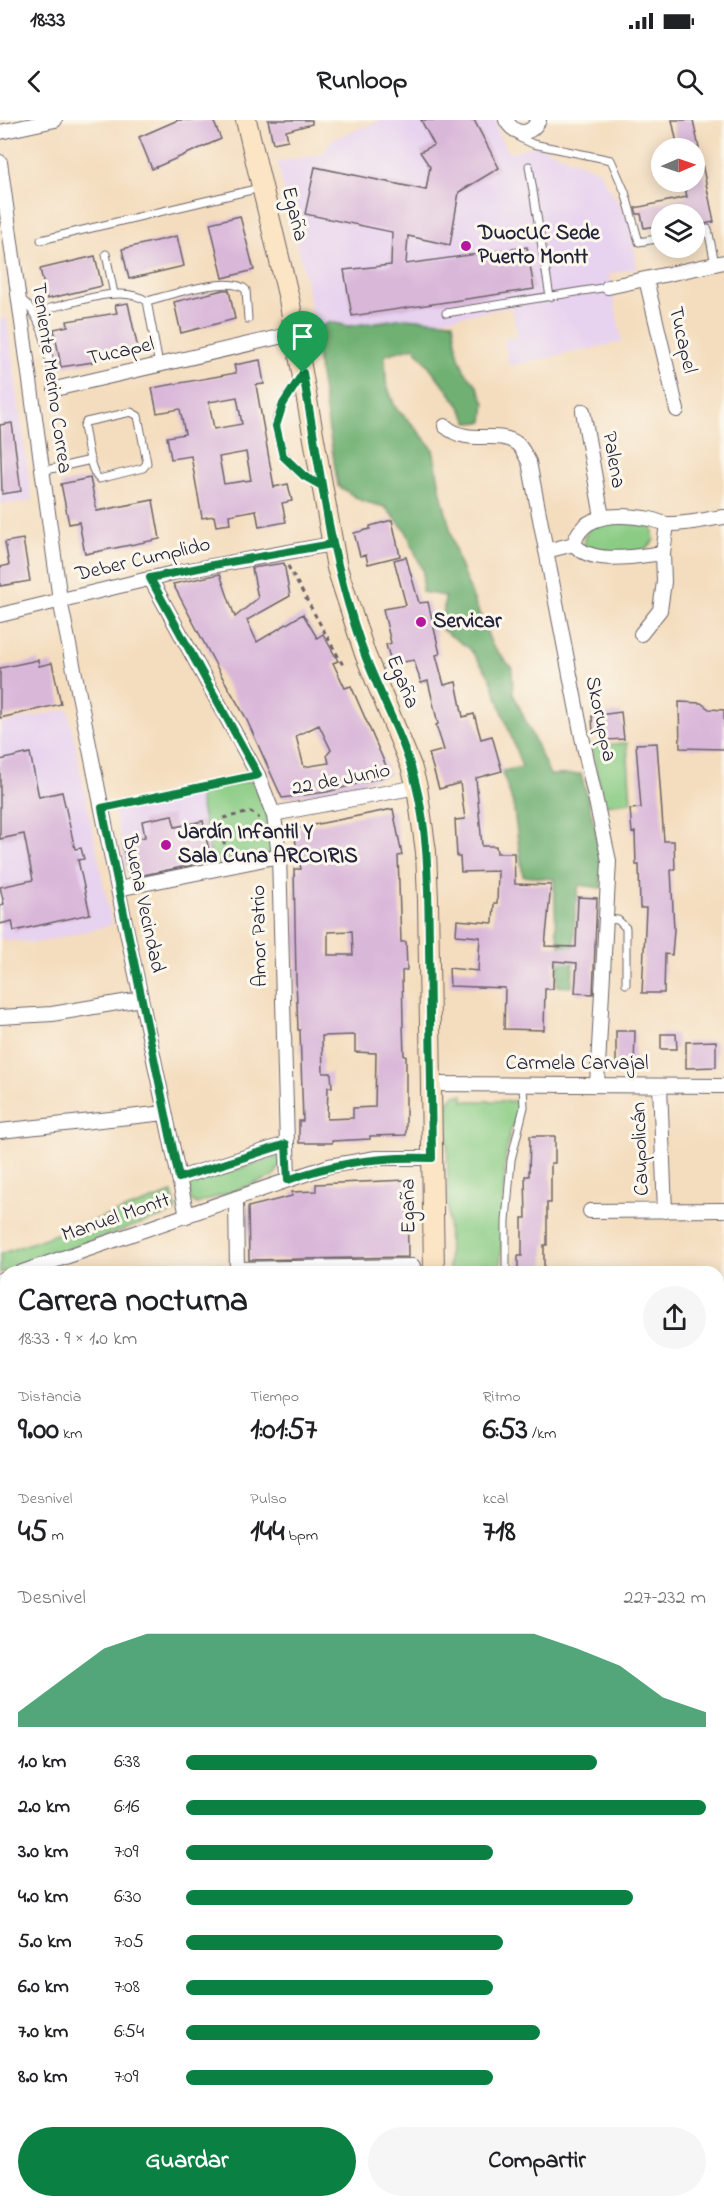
<!DOCTYPE html>
<html lang="es">
<meta charset="utf-8">
<style>
body{margin:0;font-family:"Indie Flower",sans-serif;background:#f6f6f6;color:#202124;height:100vh;display:flex;flex-direction:column;font-size:22px;white-space:nowrap}
*{box-sizing:border-box;margin:0}
p{font-size:20px;color:#757577}
.icon{flex:none;width:33px;height:33px;fill:none;stroke:currentColor;stroke-width:2;stroke-linecap:round;stroke-linejoin:round}
.map{position:relative;flex:1;overflow:hidden}
.details{position:absolute;left:0px;top:1146px;width:724px;height:942px;display:flex;flex-direction:column;background:#fff;border-radius:18px 18px 0 0;box-shadow:0 3px 15px #0003}
.details>*{flex:none}
.needle{width:39px;rotate:88deg}
.controls{position:absolute;left:651px;top:18px;display:grid;gap:12px}
.controls a{display:grid;place-items:center;width:54px;height:54px;border-radius:50%;background:#fff;box-shadow:0 3px 15px #0003;font-size:30px}
.pin{position:absolute;display:grid;place-items:center;width:51px;height:51px;color:#fff;margin:-62px -26px;border-radius:50% 50% 50% 0;rotate:-45deg;box-shadow:0 0 6px #0007}
.pin .icon{rotate:45deg}
.round{display:grid;place-items:center;flex:none;width:63px;height:63px;border-radius:32px;background:#f6f6f6}
.headline{display:flex;align-items:center;justify-content:space-between;height:102px;padding:0 18px}
h1{font-size:33px;font-weight:700;line-height:45px}
.metrics{display:grid;grid-template-columns:repeat(3,1fr);gap:9px;height:102px;padding:6px 18px}
.metrics div{display:grid;align-content:center}
.metrics b{font-size:30px;font-weight:700}
.metrics small{font-size:16px;font-weight:400}
.metrics p{font-size:16px}
.chart{height:168px;padding:12px 18px}
.chart p{display:flex;justify-content:space-between}
.chart svg{width:100%;height:108px;margin-top:6px;fill:#0b8043;opacity:.7}
.cta{display:flex;gap:12px;margin-top:auto;padding:12px 18px}
.cta a{flex:1;height:69px;border-radius:36px;background:#0b8043;color:#fff;font-size:24px;font-weight:700;line-height:69px;text-align:center}
.cta a+a{background:#f6f6f6;color:#202124}
ul{padding:0 18px;list-style:none;font-size:20px}
li{display:grid;grid-template-columns:96px 72px 1fr;align-items:center;height:45px}
li i{height:15px;border-radius:8px;background:#0b8043}
.status{display:flex;justify-content:space-between;align-items:center;height:42px;padding:0 30px;background:#fff;direction:ltr}
.status svg{height:16px;fill:currentColor}
header{display:flex;justify-content:space-between;align-items:center;height:78px;padding:0 18px;background:#fff;font-size:27px;font-weight:700}
.map>svg:first-child{display:block}
.built{fill:#e7d2ef}
.green{fill:#8acc84;stroke:#567760;stroke-width:1.5}
.forest{fill:#6fb072;stroke:#486956;stroke-width:1.5}
.lines{fill:none;stroke-linecap:round;stroke-linejoin:round}
.stream{stroke:#58b8d6;stroke-width:4.5}
.building{fill:#d9b7d9;fill-rule:evenodd}
.lane-casing{stroke:#6c6369;stroke-width:9}
.street-casing{stroke:#6c6369;stroke-width:16}
.secondary-casing{stroke:#6c6369;stroke-width:22}
.primary-casing{stroke:#6c6369;stroke-width:25}
.path{stroke:#6c6369;stroke-width:3;stroke-dasharray:4.5 4.5;stroke-linecap:butt}
.lane{stroke:#fff;stroke-width:7}
.street{stroke:#fff;stroke-width:14}
.secondary{stroke:#fce5c4;stroke-width:20}
.primary{stroke:#f8bf6c;stroke-width:22}
.route-casing{stroke:#fff;stroke-width:12}
.route{stroke:#0b8043;stroke-width:8}
.poi-dot{fill:#b5179e;stroke:#fbf7ec;stroke-width:2}
.labels{text-anchor:middle;dominant-baseline:central;stroke-width:6;stroke-linejoin:round;paint-order:stroke}
.street-label{font-size:21px;fill:#22223b;stroke:#fbf7ec}
.poi-label{font-size:21px;font-weight:bold;fill:#22223b;stroke:#fbf7ec;text-anchor:start}
</style>
<div class="status"><b>18:33</b><svg viewBox="0 0 49 12"><path d="M0 12V9h3v3zM5 12V6h3v6zM10 12V3h3v9zM15 12V0h3v12zM26 1h20v11H26zM47 4h2v5h-2z"/></svg></div>
<header><svg class="icon" aria-label="back" viewBox="0 0 24 24"><path d="M15 5l-7 7 7 7"/></svg>Runloop<svg class="icon" aria-label="search" viewBox="0 0 24 24"><circle cx="10" cy="10" r="6"/><path d="M15 15l6 6"/></svg></header>
<div class="map">
<svg width="724" height="2088" viewBox="0 0 724 2088">
<rect width="100%" height="100%" fill="#fbf7ec"/>
<filter id="ink" filterUnits="userSpaceOnUse"><feTurbulence type="fractalNoise" baseFrequency=".0167" numOctaves="2"/><feDisplacementMap in="SourceGraphic" scale="12" xChannelSelector="R" yChannelSelector="G"/><feConvolveMatrix kernelMatrix="1 2 1 2 8 2 1 2 1" color-interpolation-filters="sRGB"/></filter>
<filter id="wash" filterUnits="userSpaceOnUse"><feTurbulence type="fractalNoise" baseFrequency=".008" numOctaves="4" result="noise"/><feDisplacementMap in="SourceGraphic" scale="24" xChannelSelector="R" yChannelSelector="G"/><feGaussianBlur stdDeviation="1.35" result="paint"/><feColorMatrix in="noise" values="0 0 0 0 0 0 0 0 0 0 0 0 0 0 0 0 0 1.4 0 .05"/><feComposite in="paint" operator="in"/></filter>
<g filter="url(#wash)">
<rect width="100%" height="100%" fill="#f4ddbe"/>
<!-- built -->
<path class="built" d="M382,0h114l4,17 9,16 28,-8 62,26 32,52 6,45 -28,6 13,68 -113,24 -5,-27 14,-2 -7,-30 -84,15 -103,73 -18,-114 -29,-119 46,-8 9,-15z
M7,198l25,183 -32,3v-185z
M68,589l44,216 -75,18 -37,-4v-215z
M198,672l15,73 -84,17 -15,-73z"/>
<!-- green -->
<path class="green" d="M615,401l22,2 15,3 2,14c-3,4 -5,7 -10,9 -8,4 -51,5 -57,-1 -4,-4 -3,-8 -2,-13l10,-10z
M627,623l4,59 -27,3 -13,-59z
M253,660l15,38 5,35 -60,12 -15,-73z
M455,975h8v6h54l2,10 -2,7 -7,14 -4,21 -6,119h-51l-2,-165 2,-6z
M280,1036v10l-7,11 -76,27 -6,-4 -2,-15 3,-2z
M172,1073l4,15 -1,4 -175,61v-19z
M6,1167v123l-6,-1v-120z
M460,2082h111l7,6h-121z"/>
<!-- forest -->
<path class="forest" d="M405,198l48,4 5,32 7,18 11,12 9,19 -2,19 -14,1 -10,-18 -45,-58 -29,8 1,27 9,25 19,19 19,23 8,44 17,67 34,85 20,23 1,25 37,82 31,-1c10,38 22,75 20,114l-22,-3 -4,26 -3,76 -15,-1 3,-43 -4,-12 -2,-52 -31,-3 -10,-72 -11,-33 20,-4 -32,-90 -20,-28 -28,-19 3,-34 -23,-4 1,-21 -17,-40 -21,-24 -23,-6 -24,-15 -25,-155 17,-9 19,4z
M0,1677l6,5v118l-6,-3z"/>
<g class="lines">
<!-- stream -->
<path class="stream" d="M0,1739l6,2
M718,1907l6,2"/>
</g>
<g id="blocks">
<!-- building -->
<path class="building" d="M178,0h35l8,19 -69,30 -13,-32z
M268,0h44v4l-26,7 2,9 -15,3z
M421,0h53l25,48 -40,24 -9,53 -42,-9 -2,28 121,-17 7,42 -182,27 -8,-46 47,-5 1,-33 -87,-18 10,-47 111,23 4,-23 -10,-15 14,-7z
M672,0h21l6,28h-21z
M700,34l14,68 -20,4v-12h-32v11l-18,3 -3,-14h-4l-2,-6 52,-11 -3,-15h10v-27z
M240,96l14,54 -31,8 -13,-55z
M177,116l7,30 -55,13 -7,-30z
M95,136l7,30 -55,13 -7,-30z
M223,170h6l6,29 -54,14 -7,-31z
M128,183l10,46 -45,10v3l-32,5 -7,-38 14,-3 -1,-5 50,-8 -2,-8z
M260,240l4,24 -8,1 18,102 14,-3 4,17 -10,2 4,19 -27,5 -3,-17 -27,5 1,9 -14,2 -2,-10 -12,2 -11,-62 -20,3 -4,-22 18,-3 -5,-25 -23,4 -5,-25 84,-15 -2,-8zM237,277l5,27 -28,5 -5,-27zM246,332l5,28 -27,4 -5,-27z
M12,303l9,68 -19,3 -2,-69z
M90,358l7,33 56,-11 7,39 -75,15 -6,-32 -10,2 -8,-40z
M392,400l8,36 -32,8 -2,-9 -6,1 -6,-23 16,-4v-3z
M23,419l7,42 -30,5v-19l9,-2 -4,-23z
M406,437l13,46 9,-1 12,52 -4,1 8,30 12,-3 7,35 11,-3 7,25 11,-3 10,35 -26,7 6,68h14l1,7h17l1,31 36,1 -6,61 31,1 2,-50 19,1 -4,96 -18,-1 2,-30 -23,-2 -1,28h-8l-1,41 -40,-1 1,-41 -55,-2 -1,-18 29,3 2,-34 -24,-2 1,-15 36,3 1,-20h3l1,-32 -37,1 -1,-15h-3l-2,-37 10,-1 -5,-36 -21,6 -10,-35 15,-4 -8,-25 2,-1 -10,-43 -7,2 -7,-23 -22,4 -6,-19 5,-2 -8,-34 23,-4 -12,-45z
M284,443l6,33 -43,24 10,22 46,-28 14,24 6,-4 15,27 -5,2 12,25 6,-2 39,89 -63,17 -45,6 -37,-82 -24,-41 -48,-91 47,-10 15,43 23,-19 -6,-30zM319,605l12,25 -4,5 2,8 -25,4 -8,-31z
M38,540l1,6 13,-3 9,41 -61,14v-50z
M679,582l22,1 8,6 15,1v39l-44,-1z
M621,592l3,27 -17,1 -1,-8 -13,2 -1,-18z
M657,623l7,98h10l1,29h-4l3,60 -2,25 -7,-1 -1,39h-22l4,-85h-6l-1,-43h-3l-1,-33 -3,1 -2,-24 11,-1 -5,-64z
M30,633l9,44 23,-5 13,57 6,-1 3,11 -6,1 12,54 -76,17 -2,-10 -12,3v-19l4,-1 -4,-17 33,-7 -9,-46 -24,5v-79z
M393,689l9,46 -4,1 3,86h5l1,28 -5,1 1,53 1,32h2v79l-36,1v3l-38,2v2h-33v-22h4l-3,-91h-2l-2,-51 -2,-110h7l-8,-40zM352,811l1,24h-25v-23zM355,915v17l21,1 -1,54 -22,1v10l-26,1 1,-32h4l-1,-14h-8l-1,-37z
M172,695l3,12 28,-6 8,40 -82,17 -7,-36 23,-5 -3,-16z
M616,911h19l-1,37 -18,-1z
M661,914h15l1,15h-16z
M716,921v26l-30,1v-26z
M530,1016h25v27h-4v40h-4v42h-3v27h-26v-16h4v-38h4l-1,-42h4z
M407,1060l1,77 -159,3 -1,-53 44,-11v-4l24,-1v-7z"/>
</g>
</g>
<g filter="url(#ink)">
<use href="#blocks" fill-opacity="0" stroke="#6c6369" stroke-width="1.5"/>
<g class="lines">
<!-- lane casing -->
<g class="lane-casing">
<path id="lane" d="M517,12l3,6 13,6 78,16 14,32 14,50 23,-4
M529,46l21,131
M694,112l14,-3 7,35
M41,120l219,-52
M106,134l8,40
M20,178c26,20 28,60 35,91
M147,181c20,-5 84,-27 99,-11l2,29
M50,188c27,-6 72,-24 97,-7l12,64
M446,193l162,-26
M298,260c-7,10 -15,21 -19,33 -4,8 -3,15 -1,23 5,27 19,36 41,49
M131,292l7,4 9,47 -4,5 -44,11c-10,-9 -12,-39 -15,-53l2,-4z
M42,351l49,-11
M607,799l11,1 8,8v56
M506,1152v-51l5,-61 13,-53 -1,-22
M718,1638h6
M718,1873l6,3
M718,1961l6,-6
M664,2082l7,6"/>
</g>
<!-- street casing -->
<g class="street-casing">
<path id="street" d="M506,0c9,16 24,16 33,0
M0,12l55,-12
M0,42l60,438 58,289 69,327
M646,159l31,131
M608,167l116,-25
M55,269l241,-56
M583,291l19,106
M445,306c24,21 52,3 71,17 6,4 9,12 13,19l53,275 27,124 -12,224
M574,424c8,-33 49,-30 76,-25 6,1 12,5 18,5 18,1 38,-5 56,-7
M574,424c17,22 64,12 89,9l4,-29
M546,431l28,-7
M150,458l108,197 16,41 5,40 9,324
M0,495l173,-42 159,-29
M641,514l19,-24 4,-28 -1,-29
M273,694l144,-27
M118,769l161,-33
M0,897l52,-3 89,-15
M430,964l294,2
M660,966l5,125
M0,1011l165,-18
M179,1058l107,-34
M236,1078l1,74
M590,1091l134,-1
M237,1149l176,-3
M22,1152l307,-106 47,-8h56
M0,1160l6,-2
M0,1294h5
M0,1414h6
M0,1483l6,-9
M0,1630l6,-9
M0,1665l6,4
M0,1823l6,3
M0,1997l6,-8
M197,2088l4,-6
M327,2088l4,-6"/>
</g>
<!-- secondary casing -->
<g class="secondary-casing">
<path id="secondary" d="M246,0l43,179 48,269 28,86 46,112 6,21 9,65 2,48 6,372
M421,2088l4,-6"/>
</g>
<!-- primary casing -->
<g class="primary-casing">
<path id="primary" d="M0,2007l6,4
M0,2035l6,4
M68,2082l8,6
M105,2082l8,6"/>
</g>
<!-- path -->
<path class="path" d="M288,446l56,101
M115,685l129,-27
M226,733l-5,-27 2,-8 28,-6 8,6
M0,1372l4,-21 1,-44
M0,2072l6,-4"/>
<!-- lane -->
<use href="#lane" class="lane"/>
<!-- street -->
<use href="#street" class="street"/>
<!-- secondary -->
<use href="#secondary" class="secondary"/>
<!-- primary -->
<use href="#primary" class="primary"/>
</g>
</g>
<g class="lines" filter="url(#ink)">
<!-- route casing -->
<g class="route-casing">
<path id="route" d="M303,253c10,57 19,114 29,171l-119,21 -63,13 108,197 -156,33 77,370 107,-34 2,36c47,-18 94,-24 144,-22 -1,-72 -2,-143 -3,-214 -1,-53 0,-108 -13,-159 -10,-42 -34,-86 -50,-127 -21,-56 -34,-113 -44,-172l-18,-10 -21,-20 -7,-30 7,-22 20,-31"/>
</g>
<!-- route -->
<use href="#route" class="route"/>
</g>
<!-- markers -->
<g class="poi-dot">
<circle cx="466" cy="126" r="6"/>
<circle cx="421" cy="502" r="6"/>
<circle cx="166" cy="725" r="6"/>
</g>
<g class="labels">
<!-- street labels -->
<g class="street-label">
<text transform="translate(294 94) rotate(76)">Egaña</text>
<text transform="translate(682 220) rotate(77)">Tucapel</text>
<text transform="translate(121 232) rotate(-13)">Tucapel</text>
<text transform="translate(51 258) rotate(82)">Teniente Merino Correa</text>
<text transform="translate(613 340) rotate(80)">Palena</text>
<text transform="translate(143 440) rotate(-13)">Deber Cumplido</text>
<text transform="translate(402 562) rotate(68)">Egaña</text>
<text transform="translate(600 599) rotate(78)">Skoruppa</text>
<text transform="translate(341 660) rotate(-11)">22 de Junio</text>
<text transform="translate(143 784) rotate(78)">Buena Vecindad</text>
<text transform="translate(260 816) rotate(-91)">Amor Patrio</text>
<text x="577" y="944">Carmela Carvajal</text>
<text transform="translate(641 1029) rotate(-92)">Caupolicán</text>
<text transform="translate(409 1086) rotate(-91)">Egaña</text>
<text transform="translate(116 1098) rotate(-19)">Manuel Montt</text>
</g>
<!-- poi labels -->
<g class="poi-label">
<text x="478" y="114">DuocUC Sede<tspan x="478" dy="24">Puerto Montt</tspan></text>
<text x="433" y="502">Servicar</text>
<text x="178" y="713">Jardín Infantil Y<tspan x="178" dy="24">Sala Cuna ARCOIRIS</tspan></text>
</g>
</g>
</svg>
<div class="controls">
<a><svg class="needle" viewBox="-14 -14 28 28"><path d="M0-13l5 13h-10z" fill="#e53935"/><path d="M0 13l5-13h-10z" fill="#757577"/></svg></a>
<a><svg class="icon" aria-label="layers" viewBox="0 0 24 24"><path d="M12 4l9 5-9 5-9-5zM3 14l9 5 9-5"/></svg></a>
</div>
<div class="pin" style="left:303px;top:253px;background:#1e9e55"><svg class="icon" aria-label="arrive" viewBox="0 0 24 24"><path d="M6 21V4h12l-3 4 3 4H6"/></svg></div>
<section class="details">
<div class="headline"><div><h1>Carrera nocturna</h1><p>18:33 · 9 × 1.0 km</p></div><a class="round"><svg class="icon" aria-label="share" viewBox="0 0 24 24"><path d="M12 15V3M7 8l5-5 5 5M5 13v7h14v-7"/></svg></a></div>
<div class="metrics">
<div><p>Distancia</p><b>9.00<small> km</small></b></div>
<div><p>Tiempo</p><b>1:01:57</b></div>
<div><p>Ritmo</p><b>6:53<small> /km</small></b></div>
</div>
<div class="metrics">
<div><p>Desnivel</p><b>45<small> m</small></b></div>
<div><p>Pulso</p><b>144<small> bpm</small></b></div>
<div><p>kcal</p><b>718</b></div>
</div>
<div class="chart"><p><span>Desnivel</span>227–232 m</p>
<svg viewBox="0 0 160 44" preserveAspectRatio="none"><path d="M0 44V38L10 25L20 12L30 6L40 6L50 6L60 6L70 6L80 6L90 6L100 6L110 6L120 6L130 12L140 19L150 32L160 38V44z"/></svg>
</div>
<ul>
<li><b>1.0 km</b>6:38<i style="width:79%"></i></li>
<li><b>2.0 km</b>6:16<i style="width:100%"></i></li>
<li><b>3.0 km</b>7:09<i style="width:59%"></i></li>
<li><b>4.0 km</b>6:30<i style="width:86%"></i></li>
<li><b>5.0 km</b>7:05<i style="width:61%"></i></li>
<li><b>6.0 km</b>7:08<i style="width:59%"></i></li>
<li><b>7.0 km</b>6:54<i style="width:68%"></i></li>
<li><b>8.0 km</b>7:09<i style="width:59%"></i></li>
</ul>
<div class="cta"><a>Guardar</a><a>Compartir</a></div>
</section>
</div>
